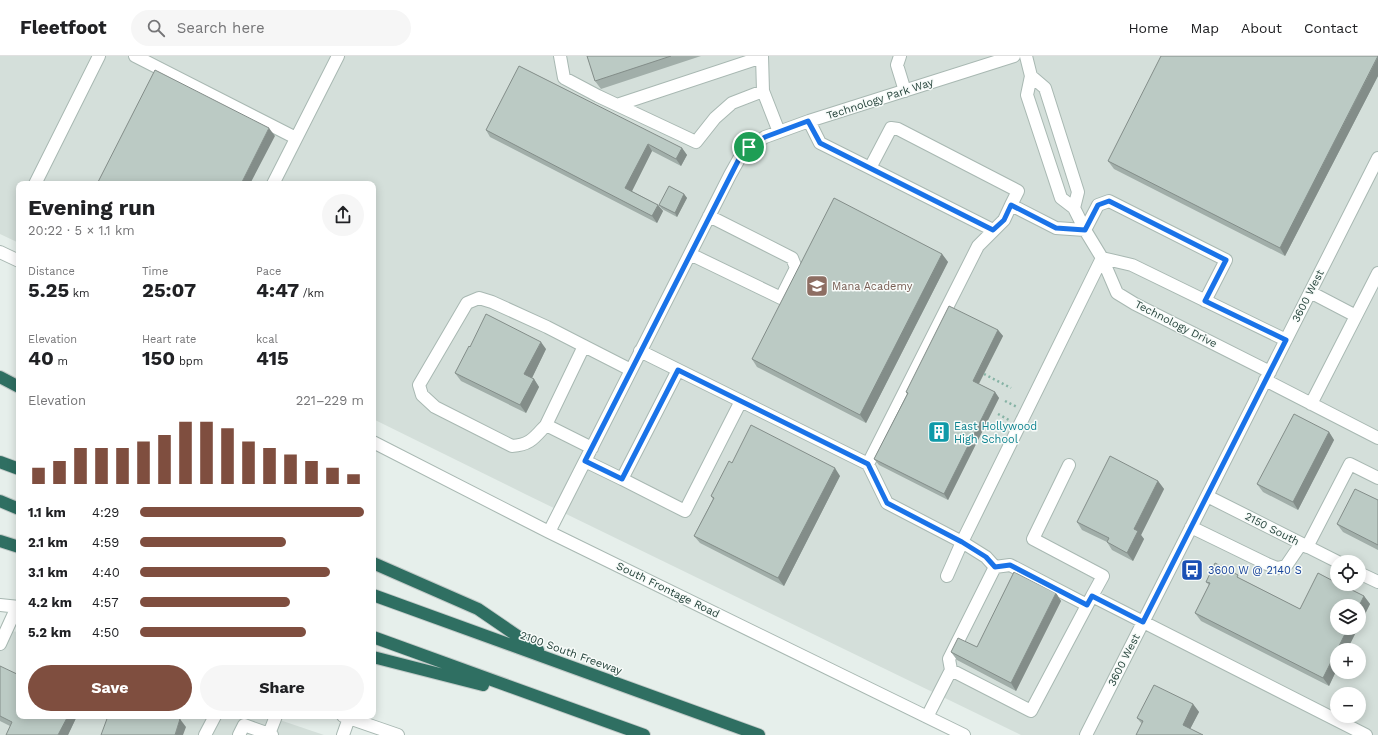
<!DOCTYPE html>
<meta charset="utf-8">
<style>
body{margin:0;font-family:"Work Sans",sans-serif;background:#f6f6f6;color:#202124;height:100vh;display:flex;flex-direction:column;font-size:15px;white-space:nowrap}
*{box-sizing:border-box;margin:0}
p{font-size:13px;color:#757577}
.icon{flex:none;width:22px;height:22px;fill:none;stroke:currentColor;stroke-width:2;stroke-linecap:round;stroke-linejoin:round}
.map{position:relative;flex:1;overflow:hidden}
.details{position:absolute;left:16px;top:125px;width:360px;height:538px;display:flex;flex-direction:column;background:#fff;border-radius:8px;box-shadow:0 2px 10px #0003}
.details>*{flex:none}
.controls{position:absolute;left:1330px;top:499px;display:grid;gap:8px}
.controls a{display:grid;place-items:center;width:36px;height:36px;border-radius:50%;background:#fff;box-shadow:0 2px 10px #0003;font-size:20px}
.pin{position:absolute;display:grid;place-items:center;width:34px;height:34px;color:#fff;margin:-17px;border:2px solid #fff;border-radius:50%;box-shadow:0 1px 4px #0007}
.round{display:grid;place-items:center;flex:none;width:42px;height:42px;border-radius:21px;background:#f6f6f6}
.headline{display:flex;align-items:center;justify-content:space-between;height:68px;padding:0 12px}
h1{font-size:22px;font-weight:700;line-height:30px}
.metrics{display:grid;grid-template-columns:repeat(3,1fr);gap:6px;height:68px;padding:4px 12px}
.metrics div{display:grid;align-content:center}
.metrics b{font-size:20px;font-weight:700}
.metrics small{font-size:11px;font-weight:400}
.metrics p{font-size:11px}
.chart{height:112px;padding:8px 12px}
.chart p{display:flex;justify-content:space-between}
.chart svg{width:100%;height:72px;margin-top:4px;stroke:#7f4e3f;stroke-width:6}
.cta{display:flex;gap:8px;margin-top:auto;padding:8px 12px}
.cta a{flex:1;height:46px;border-radius:24px;background:#7f4e3f;color:#fff;font-size:16px;font-weight:700;line-height:46px;text-align:center}
.cta a+a{background:#f6f6f6;color:#202124}
ul{padding:0 12px;list-style:none;font-size:13px}
li{display:grid;grid-template-columns:64px 48px 1fr;align-items:center;height:30px}
li i{height:10px;border-radius:5px;background:#7f4e3f}
header{display:flex;align-items:center;gap:24px;box-sizing:border-box;height:56px;padding:0 20px;background:#fff;border-bottom:1px solid #e0e0e0}
header strong{font-size:19px}
nav{display:flex;gap:22px;margin-inline-start:auto;font-size:14px}
.search{width:280px;height:36px;background:#f6f6f6;display:flex;align-items:center;gap:10px;box-sizing:border-box;padding:0 14px;border-radius:22px;color:#757577;font-size:15px}
.map>svg:first-child{display:block}
.built{fill:#d4dfda;fill-rule:evenodd}
.lines{fill:none;stroke-linecap:round;stroke-linejoin:round}
.minor-casing{stroke:#a8b8b2;stroke-width:14}
.highway-casing{stroke:#c2cac8;stroke-width:14}
.path{stroke:#86b3a5;stroke-width:2.5;stroke-dasharray:2 3;stroke-linecap:butt}
.minor{stroke:#fff;stroke-width:12}
.highway{stroke:#2f6f62;stroke-width:12}
.wall{fill:#a1aea9}
.shaded-wall{fill:#838d89}
.building{fill:#bbcac4;stroke:#838d89}
.route-casing{stroke:#fff;stroke-width:8}
.route{stroke:#1a73e8;stroke-width:5}
.labels{text-anchor:middle;dominant-baseline:central;stroke-width:3;stroke-linejoin:round;paint-order:stroke}
.street-label{font-size:11px;fill:#24423a;stroke:#f7fbf9}
.education-label{font-size:11px;fill:#785e54;stroke:#f7fbf9;text-anchor:start}
.culture-label{font-size:11px;fill:#0d838f;stroke:#f7fbf9;text-anchor:start}
.transit-label{font-size:11px;fill:#164399;stroke:#f7fbf9;text-anchor:start}
</style>
<header>
<strong>Fleetfoot</strong>
<div class="search"><svg class="icon" aria-label="search" viewBox="0 0 24 24"><circle cx="10" cy="10" r="6"/><path d="M15 15l6 6"/></svg>Search here</div>
<nav><a>Home</a><a>Map</a><a>About</a><a>Contact</a></nav>
</header>
<div class="map">
<svg width="1378" height="679" viewBox="0 0 1378 679">
<rect width="100%" height="100%" fill="#e6efeb"/>
<!-- built -->
<path class="built" d="M0,0h1378v679h-357l-496,-241 -152,-75v-235h-354v59l-19,-9zM1337,506h22v22h-22zM1337,550h22v22h-22zM1337,594h22v22h-22zM1337,638h22v22h-22z
M0,574l19,2v84h249l56,19h-324z"/>
<g class="lines">
<!-- minor casing -->
<g class="minor-casing">
<path id="minor" d="M135,0l161,82
M560,0l4,22 34,18 98,46 19,-24 17,-15 31,-12
M762,0l1,35 16,41
M900,0l-3,9 8,26
M1026,0l5,20 -4,19 34,103 13,10 11,22 17,28 15,35 18,11 135,68
M1031,20l14,12 33,104 -4,16
M617,49l145,-48
M809,65l11,22 50,25
M35,128l64,-128
M273,128l65,-128
M993,174l-123,-62 21,-40 7,1 120,62 -7,14
M0,196l19,9
M690,198l91,44 15,-30 -4,-10 -83,-42
M1102,202l30,7 154,75
M1310,236l46,24
M640,295l228,113 19,39 75,39 140,-284
M1265,324l113,58
M1311,348l67,-131
M546,369c-12,13 -16,20 -34,21l-77,-39 -13,-12 -3,-10 48,-82 12,-5 13,4 55,25 37,19
M373,386l176,90 415,203
M592,392l-46,-23 38,-79 47,24
M585,405l37,18 56,-109
M868,408l110,-218 26,-26 7,-15 45,23 29,2 13,-25 11,-4 117,59 -21,41
M1069,409l-36,74 70,37 -11,20
M622,423l63,32 56,-110
M1207,440l131,66
M1191,471l76,37 10,4 9,-2 15,-22
M549,476l181,-357 9,-16 10,-12 16,-10 44,-16 205,-65
M1307,491l43,-83 28,14
M995,511l15,-2 77,40
M1359,517l19,9
M947,520l15,-34 24,15 9,10 -46,92 2,11
M0,549l19,2
M0,588l17,-37
M343,660l55,19
M927,661l24,-47 80,41 61,-115 274,139
M269,678l7,-18
M205,679l10,-19h-2
M239,679l5,-10 28,10
M343,679l6,-17
M1086,679l292,-577"/>
</g>
<!-- highway casing -->
<g class="highway-casing">
<path id="highway" d="M0,321l19,10
M0,406l19,7
M0,445l19,8
M0,485l19,6
M373,507l105,46 60,41
M373,539l386,140
M373,581l271,98
M373,601l110,28"/>
</g>
<!-- path -->
<path class="path" d="M984,318l27,14
M1005,345l12,6
M998,358l11,6"/>
<!-- minor -->
<use href="#minor" class="minor"/>
<!-- highway -->
<use href="#highway" class="highway"/>
</g>
<!-- wall -->
<path class="wall" d="M587,0h114l-100,33 -6,-8z
M1378,0v20l-93,180 -171,-87 -6,-8z
M486,74l196,18 5,7 -6,11 -29,-15 -20,40 26,14 5,6 -6,12 -167,-86z
M684,138l3,4 -10,19 -15,-8 -3,-4z
M942,198l6,8 -82,161 -109,-56 -5,-8z
M998,274l5,6 -24,48 16,8 4,6 -51,102 -69,-35 -5,-6 33,-65 -1,-2z
M470,291l76,2 -14,29 2,1 5,8 -13,26 -65,-32 -6,-8z
M1329,376l5,8 -36,70 -35,-18 -6,-8z
M732,407l108,13 -56,110 -84,-43 -6,-7 19,-37 -2,-3z
M1158,425l6,8 -23,46 3,4 -11,22 -21,-11 -5,-8 -25,-12 -5,-8z
M1378,444v50l-35,-18 -6,-8z
M1241,523l59,30 64,-13 6,8 -11,22v-20l-22,22h21l-11,22h-10v19l-8,17 -128,-65 -6,-8 14,-28 -3,-3z
M1056,537l5,8 -45,90 -59,-31 -6,-8 26,-5z
M0,610l19,50h58l-9,19 -58,-9 -10,-5z
M1193,648l6,8 -9,17 -48,-5 -5,-6z"/>
<!-- shaded-wall -->
<path class="shaded-wall" d="M1378,1v19l-93,180 -5,-8z
M269,72l6,8 -25,48h-9z
M648,88l4,7 -22,44 -5,-7z
M682,92l5,7 -6,11 -5,-7z
M684,138l3,4 -10,19 -2,-4z
M658,149l5,6 -6,12 -5,-7z
M942,198l6,8 -82,161 -6,-8z
M998,274l5,6 -26,51 -4,-6z
M541,286l5,7 -16,33 -6,-8z
M534,323l5,8 -13,26 -6,-8z
M995,336l4,6 -51,102 -4,-6z
M1329,376l5,8 -36,70 -5,-8z
M835,412l5,8 -56,110 -6,-8z
M1158,425l6,8 -23,46 3,4 -11,22 -6,-8 7,-24z
M1056,537l5,8 -45,90 -5,-8z
M1364,540l6,8 -11,22v-20z
M1348,572h10l-11,22h-10z
M1337,594v19l-8,17 -6,-8z
M1193,648l6,8 -11,21 -5,-8z
M68,660h9l-9,19h-10z
M180,663l6,8 -3,8h-8z"/>
<!-- building -->
<path class="building" d="M587,0h84l-76,25z
M1161,0h217l-98,192 -172,-87z
M519,10l163,82 -6,11 -28,-15 -23,44 33,17 -6,11 -166,-86z
M155,14l114,58 -28,56h-144z
M669,130l15,8 -9,19 -16,-8z
M834,142l108,56 -82,161 -108,-56z
M949,250l49,24 -25,51 22,11 -51,102 -70,-35 34,-66 -2,-1z
M486,258l55,28 -17,32 10,5 -14,26 -65,-32 14,-27 1,1z
M1294,358l35,18 -36,70 -36,-18z
M751,369l84,43 -57,110 -84,-42 20,-38 -3,-2 18,-35 3,2z
M1110,400l48,25 -24,48 4,2 -11,22 -20,-11 2,-4 -32,-16z
M1355,433l23,11v45l-41,-21z
M1215,507l23,12 -1,2 63,32 18,-36 19,10v1h3l24,12 -5,10h-22v22h11l-25,50 -128,-65 15,-30 -4,-1z
M1014,516l42,21 -45,90 -60,-31 7,-14 19,9z
M0,610l19,9v41h49l-10,19h-52l6,-13 -12,-6z
M1154,629l39,19 -10,21 20,10h-67l7,-14 -6,-3z
M108,660h64l8,3 -5,16h-74z"/>
<g class="lines">
<!-- route casing -->
<g class="route-casing">
<path id="route" d="M808,65l12,22 173,87 11,-10 7,-15 45,23 29,2 13,-25 11,-4 117,59 -21,41 81,39 -143,282 -51,-26 -5,9 -77,-40 -15,2 -9,-10 -24,-15 -75,-39 -19,-39 -190,-94 -56,109 -37,-18 154,-302 10,-12 16,-10z"/>
</g>
<!-- route -->
<use href="#route" class="route"/>
</g>
<!-- icons -->
<defs>
<g id="school-square" transform="scale(1.15)"><rect x="-9" y="-9" width="18" height="18" rx="4" fill="#8d6e63" stroke="#f7fbf9"/><path d="M0-5L7-2L0 1L-7-2ZM-4 1L0 2.5L4 1V4Q0 6-4 4Z" fill="#fff"/></g>
<g id="building-square" transform="scale(1.15)"><rect x="-9" y="-9" width="18" height="18" rx="4" fill="#0f9aa8" stroke="#f7fbf9"/><path d="M-4-6H4V6H1V3H-1V6H-4ZM-2.5-4.3h1.7v1.8h-1.7ZM.8-4.3h1.7v1.8H.8ZM-2.5-1h1.7V.8h-1.7ZM.8-1h1.7V.8H.8Z" fill="#fff"/></g>
<g id="bus-square" transform="scale(1.15)"><rect x="-9" y="-9" width="18" height="18" rx="4" fill="#1a4fb4" stroke="#f7fbf9"/><path d="M-5-6H5V4H4V6H2V4H-2V6H-4V4H-5ZM-3.5-4V0h7V-4ZM-3.5 1.2v1.5H-2V1.2ZM2 1.2v1.5H3.5V1.2Z" fill="#fff"/></g>
</defs>
<g fill-rule="evenodd">
<use href="#school-square" x="817" y="230"/>
<use href="#building-square" x="939" y="376"/>
<use href="#bus-square" x="1192" y="514"/>
</g>
<g class="labels">
<!-- street labels -->
<g class="street-label">
<text transform="translate(880 43) rotate(-18)">Technology Park Way</text>
<text transform="translate(1308 240) rotate(-63)">3600 West</text>
<text transform="translate(1176 268) rotate(27)">Technology Drive</text>
<text transform="translate(1272 473) rotate(27)">2150 South</text>
<text transform="translate(668 534) rotate(26)">South Frontage Road</text>
<text transform="translate(571 597) rotate(20)">2100 South Freeway</text>
<text transform="translate(1124 604) rotate(-63)">3600 West</text>
</g>
<!-- education labels -->
<g class="education-label">
<text x="832" y="230">Mana Academy</text>
</g>
<!-- culture labels -->
<g class="culture-label">
<text x="954" y="370">East Hollywood<tspan x="954" dy="13">High School</tspan></text>
</g>
<!-- transit labels -->
<g class="transit-label">
<text x="1208" y="514">3600 W @ 2140 S</text>
</g>
</g>
</svg>
<div class="controls">
<a><svg class="icon" aria-label="locate" viewBox="0 0 24 24"><circle cx="12" cy="12" r="6"/><path d="M12 2v4M12 18v4M2 12h4M18 12h4"/></svg></a>
<a><svg class="icon" aria-label="layers" viewBox="0 0 24 24"><path d="M12 4l9 5-9 5-9-5zM3 14l9 5 9-5"/></svg></a>
<a>+</a>
<a>−</a>
</div>
<div class="pin" style="left:749px;top:91px;background:#1e9e55"><svg class="icon" aria-label="arrive" viewBox="0 0 24 24"><path d="M6 21V4h12l-3 4 3 4H6"/></svg></div>
<section class="details">
<div class="headline"><div><h1>Evening run</h1><p>20:22 · 5 × 1.1 km</p></div><a class="round"><svg class="icon" aria-label="share" viewBox="0 0 24 24"><path d="M12 15V3M7 8l5-5 5 5M5 13v7h14v-7"/></svg></a></div>
<div class="metrics">
<div><p>Distance</p><b>5.25<small> km</small></b></div>
<div><p>Time</p><b>25:07</b></div>
<div><p>Pace</p><b>4:47<small> /km</small></b></div>
</div>
<div class="metrics">
<div><p>Elevation</p><b>40<small> m</small></b></div>
<div><p>Heart rate</p><b>150<small> bpm</small></b></div>
<div><p>kcal</p><b>415</b></div>
</div>
<div class="chart"><p><span>Elevation</span>221–229 m</p>
<svg viewBox="0 0 160 44" preserveAspectRatio="none"><path d="M5 44V34M15 44V30M25 44V22M35 44V22M45 44V22M55 44V18M65 44V14M75 44V6M85 44V6M95 44V10M105 44V18M115 44V22M125 44V26M135 44V30M145 44V34M155 44V38"/></svg>
</div>
<ul>
<li><b>1.1 km</b>4:29<i style="width:100%"></i></li>
<li><b>2.1 km</b>4:59<i style="width:65%"></i></li>
<li><b>3.1 km</b>4:40<i style="width:85%"></i></li>
<li><b>4.2 km</b>4:57<i style="width:67%"></i></li>
<li><b>5.2 km</b>4:50<i style="width:74%"></i></li>
</ul>
<div class="cta"><a>Save</a><a>Share</a></div>
</section>
</div>
